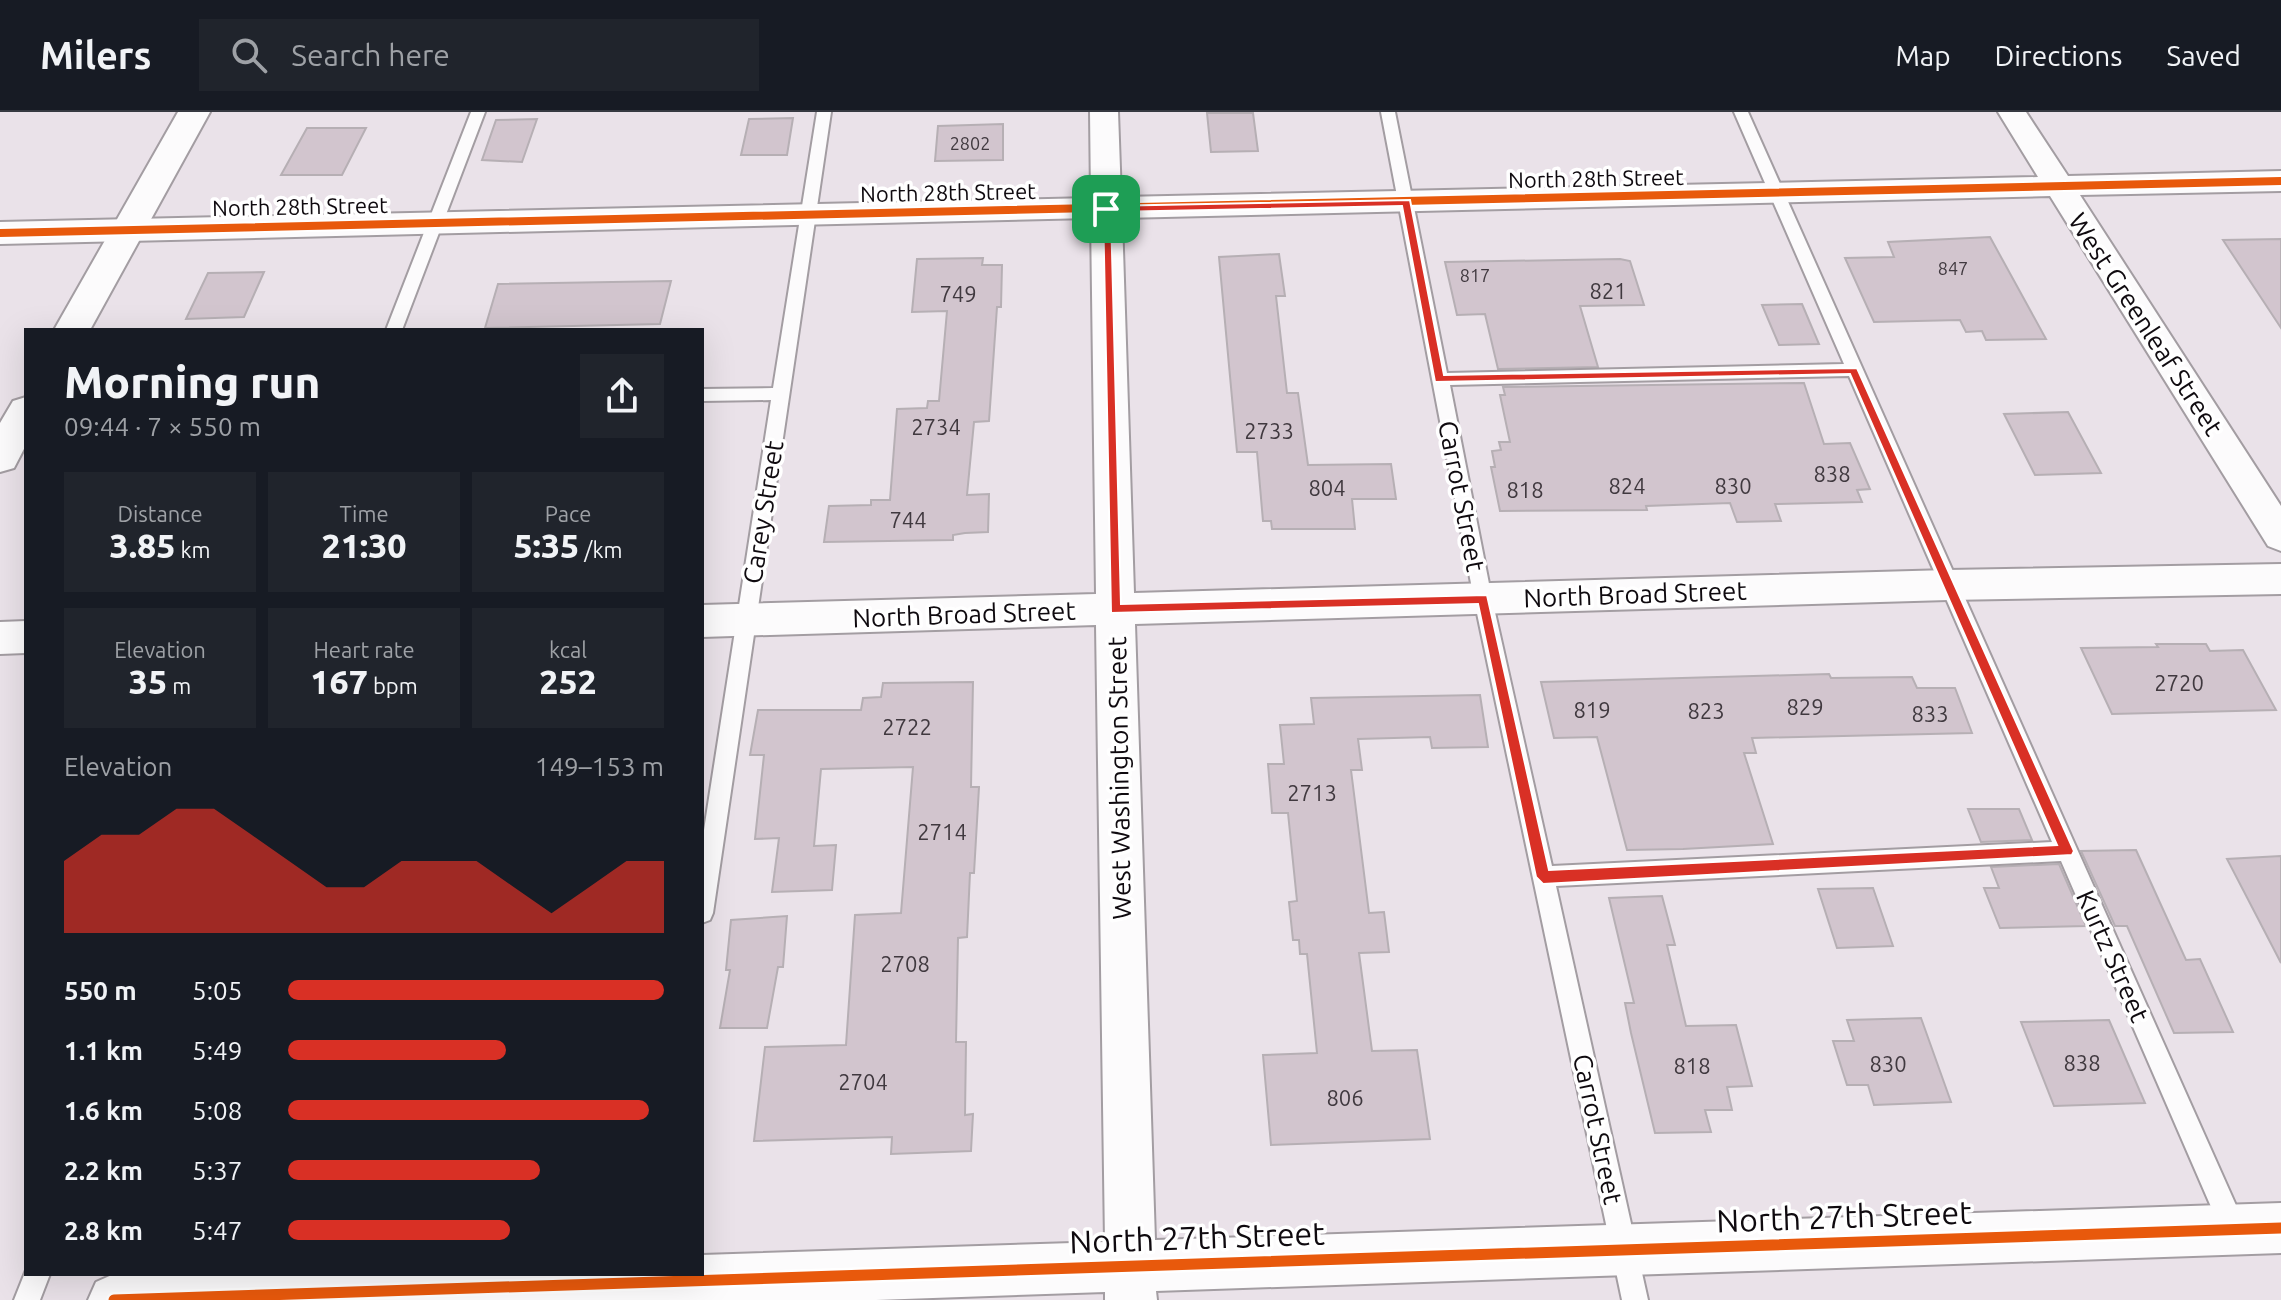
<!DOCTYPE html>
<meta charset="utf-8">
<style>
body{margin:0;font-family:Ubuntu,sans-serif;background:#20242c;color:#f1f3f6;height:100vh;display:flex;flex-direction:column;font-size:30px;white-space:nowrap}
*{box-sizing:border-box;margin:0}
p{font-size:26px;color:#9ea1a6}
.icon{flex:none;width:44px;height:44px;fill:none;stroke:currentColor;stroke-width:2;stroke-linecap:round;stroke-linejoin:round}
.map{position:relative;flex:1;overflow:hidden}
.side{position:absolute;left:24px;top:216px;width:680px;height:948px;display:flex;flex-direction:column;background:#171b24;border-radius:0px;box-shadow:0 8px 32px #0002}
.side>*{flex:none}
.pin{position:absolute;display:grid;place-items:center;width:68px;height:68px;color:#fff;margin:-34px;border-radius:16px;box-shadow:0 4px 12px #0006}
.round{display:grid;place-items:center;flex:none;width:84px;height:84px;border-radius:0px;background:#20242c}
.headline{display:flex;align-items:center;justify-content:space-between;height:136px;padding:0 40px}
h1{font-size:44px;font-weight:800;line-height:60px}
.figures{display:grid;grid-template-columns:repeat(3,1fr);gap:12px;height:136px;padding:8px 40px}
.figures div{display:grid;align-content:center;border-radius:0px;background:#20242c;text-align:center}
.figures b{font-size:34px;font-weight:800}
.figures small{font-size:22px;font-weight:400}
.figures p{font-size:22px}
.chart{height:224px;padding:16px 40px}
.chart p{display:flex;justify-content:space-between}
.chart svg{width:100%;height:144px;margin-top:8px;fill:#d93025;opacity:.7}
ul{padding:0 40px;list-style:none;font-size:26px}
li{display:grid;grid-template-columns:128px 96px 1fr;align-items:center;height:60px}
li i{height:20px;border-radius:10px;background:#d93025}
header{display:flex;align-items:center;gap:48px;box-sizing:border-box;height:112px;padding:0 40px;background:#171b24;border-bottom:2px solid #363941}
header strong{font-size:38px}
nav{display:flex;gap:44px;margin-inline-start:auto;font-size:28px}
.search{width:560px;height:72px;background:#20242c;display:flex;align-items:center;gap:20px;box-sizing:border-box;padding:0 28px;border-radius:0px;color:#9ea1a6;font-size:30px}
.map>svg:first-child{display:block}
.building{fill:#d2c5ce;stroke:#b6afb4;stroke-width:2}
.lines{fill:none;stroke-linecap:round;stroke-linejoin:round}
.service-casing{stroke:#a39da2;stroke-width:4}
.minor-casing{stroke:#a39da2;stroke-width:4}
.primary-casing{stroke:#a39da2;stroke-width:4}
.service{fill:#fcfbfc;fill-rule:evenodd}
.minor{fill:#fcfbfc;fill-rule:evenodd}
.primary{fill:#fcfbfc;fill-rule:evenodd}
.cycleway-far1-casing{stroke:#fff;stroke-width:12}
.cycleway-casing{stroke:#fff;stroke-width:16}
.cycleway-far1{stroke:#e8590c;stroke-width:8}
.cycleway{stroke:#e8590c;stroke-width:11}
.route{fill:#d93025;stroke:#fff;stroke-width:2;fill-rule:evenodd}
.labels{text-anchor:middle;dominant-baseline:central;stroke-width:7;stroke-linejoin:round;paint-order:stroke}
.far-number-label{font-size:18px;fill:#40393f}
.far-street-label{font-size:22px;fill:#0f0a0f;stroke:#fff}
.number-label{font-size:22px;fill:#40393f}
.street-label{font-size:26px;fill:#0f0a0f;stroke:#fff}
.near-street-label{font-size:32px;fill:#0f0a0f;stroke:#fff}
</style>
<header>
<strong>Milers</strong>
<div class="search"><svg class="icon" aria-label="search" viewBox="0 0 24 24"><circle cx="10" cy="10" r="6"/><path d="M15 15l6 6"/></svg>Search here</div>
<nav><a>Map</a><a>Directions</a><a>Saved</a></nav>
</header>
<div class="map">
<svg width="2281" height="1188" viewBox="0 0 2281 1188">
<rect width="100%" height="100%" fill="#eae2e9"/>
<!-- building -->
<path class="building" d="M1207,1h46l5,38 -47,1z
M793,6l-6,37h-46l8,-36z
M537,7l-15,43 -40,-2 14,-40z
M1003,12v36l-68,1 3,-35z
M307,16h59l-24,47h-61z
M1990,125l56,102 -60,1 -4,-9 -16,1 -6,-12 -86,2 -29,-64 49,-1 -6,-15z
M2281,127v89l-58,-88z
M1279,142l6,42h-9l11,97h11l10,72 83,-1 5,35h-44l3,30h-83l-1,-8h-8l-6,-69h-20l-18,-195z
M983,146l-1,7h20l-1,42h-4l-8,114 -15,1 -7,73 22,-1 -1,38 -23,1 -12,2v5l-129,2 5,-36 42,-1v-5h19l7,-91 30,-1 1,-7h11l8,-90 -35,1 5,-53z
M1620,147l10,2 14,44 -64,1 18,61 -100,2 -13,-55 -28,1 -12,-53z
M264,160l-20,45 -58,2 22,-46z
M671,169l-11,43 -175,4 13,-44z
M1802,192l17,40 -40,1 -17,-40z
M1804,271l20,61 26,-1 20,46 -13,1 5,12 -87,2 6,17 -44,1 -7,-19 -84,3 1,4 -147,1 -9,-44h4l-3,-16 9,-1 -2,-8h11l-10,-47h5l-2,-8z
M2068,300l33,61 -66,2 -31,-61z
M2156,532h50l4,7 33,-1 33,60 -164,4 -31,-66 77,-1z
M1829,562l2,4 81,-1 5,11h38l17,45 -220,5 4,15h-12l29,91 -90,5 -56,1 -30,-113 -43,1 -13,-56z
M973,570l-2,105h8l-5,86h-4l-3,64 -9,1 -2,104h10l-1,73 8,-1 -2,37 -80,3 1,-17 -138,4 11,-94 81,-2 9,-130 46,-2 12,-146 -92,2 -7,77 22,-1 -4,45 -60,2 7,-54 -24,1 9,-84h-14l8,-45h103l2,-12 18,-1 2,-14z
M1480,583l8,52 -56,1 -2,-11 -72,2 4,31h-11l18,143 15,-1 5,40 -30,1 13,98 45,-1 13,89 -159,6 -8,-90 54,-2 -10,-99h-7l-1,-14h-6l-4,-38 8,-1 -9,-88h-16l-4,-49h16l-4,-39 34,-1 -3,-26z
M1968,697h51l13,31 -51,2z
M2136,738l50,110 14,-1 33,73 -59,1 -47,-107h-12l-34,-75z
M2281,744v107l-54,-104z
M2059,752l27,62 -86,2 -16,-40h15l-8,-21z
M1873,776l20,58 -56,2 -19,-59z
M1662,784l13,49h-8l19,81 50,-1 16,61 -25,1 5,23h-27l6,22 -56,1 -24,-100 -6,-30h9l-25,-105z
M787,804l-4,51h-5l-11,61h-47l10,-58h-4l5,-50z
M1921,906l30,84 -77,3 -6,-20h-21l-14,-44h21l-7,-21z
M2109,908l36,83 -91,3 -33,-84z"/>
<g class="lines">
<!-- service casing -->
<g class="service-casing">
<path id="service" d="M471,0h14l-83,218h-16z
M817,0h14l-118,801 -3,7 -8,3v-80l69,-443 -69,1v-12l71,-1z
M1381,0h14l52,261 397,-9 -110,-252h14l495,1109 3,9 -3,9 -9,3 -9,-3 -164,-378 -505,25 92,414h-26l-148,-701zM1849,264l203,466 -500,24 -60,-267 -42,-214z
M26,1158v4h24l-10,26h-26z"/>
</g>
<!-- minor casing -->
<g class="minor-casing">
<path id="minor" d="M1090,0h28l3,85 917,-20 -40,-65h28l42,64 213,-5v20l-201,4 201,311v45l-13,-5 -218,-350 -928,22 12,375 814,-23 333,-6v30l-333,6 -813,24 20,616 1126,-37v50l-1125,38 1,9h-52v-8l-229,8h-788l8,-18 18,-8h588v-19l403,-13 -9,-617 -394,12v-32l394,-11 -5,-376 -1091,26v-22l1091,-24z
M26,509v32l-26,1v-32z"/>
</g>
<!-- primary casing -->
<g class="primary-casing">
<path id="primary" d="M178,0h32l-120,218h-36z
M26,285v48l-12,23 -14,4v-49l13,-22z"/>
</g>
<!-- service -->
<use href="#service" class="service"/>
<!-- minor -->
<use href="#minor" class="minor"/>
<!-- primary -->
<use href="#primary" class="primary"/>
<!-- cycleway-far1 casing -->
<g class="cycleway-far1-casing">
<path id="cycleway-far1" d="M0,121l2281,-52"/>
</g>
<!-- cycleway casing -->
<g class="cycleway-casing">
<path id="cycleway" d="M114,1188l2167,-72"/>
</g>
<!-- cycleway-far1 -->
<use href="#cycleway-far1" class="cycleway-far1"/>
<!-- cycleway -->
<use href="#cycleway" class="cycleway"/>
</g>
<!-- route -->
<path class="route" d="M1410,88l34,175 413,-7 217,483 -2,4 -529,29 -7,-7 -58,-273 -367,9 -8,-407zM1402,94l33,176 415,-8 207,471 -508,25 -62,-275 -366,9 -10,-392z"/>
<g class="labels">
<!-- far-number labels -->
<g class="far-number-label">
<text x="970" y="31">2802</text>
<text x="1953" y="156">847</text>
<text x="1475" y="163">817</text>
</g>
<!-- far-street labels -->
<g class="far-street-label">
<text transform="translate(1596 66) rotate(-1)">North 28th Street</text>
<text transform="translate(948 80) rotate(-1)">North 28th Street</text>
<text transform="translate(300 94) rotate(-1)">North 28th Street</text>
</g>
<!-- number labels -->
<g class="number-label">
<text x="1608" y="178">821</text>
<text x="958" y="181">749</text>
<text x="936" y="314">2734</text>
<text x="1269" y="318">2733</text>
<text x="1832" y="361">838</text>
<text x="1627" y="373">824</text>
<text x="1733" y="373">830</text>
<text x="1327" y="375">804</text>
<text x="1525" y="377">818</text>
<text x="908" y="407">744</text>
<text x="2179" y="570">2720</text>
<text x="1805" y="594">829</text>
<text x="1592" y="597">819</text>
<text x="1706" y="598">823</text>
<text x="1930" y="601">833</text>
<text x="907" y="614">2722</text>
<text x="1312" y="680">2713</text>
<text x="942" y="719">2714</text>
<text x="905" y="851">2708</text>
<text x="2082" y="950">838</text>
<text x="1888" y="951">830</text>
<text x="1692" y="953">818</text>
<text x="863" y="969">2704</text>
<text x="1345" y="985">806</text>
</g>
<!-- street labels -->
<g class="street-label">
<text transform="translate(2146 212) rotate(57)">West Greenleaf Street</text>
<text transform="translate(1462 384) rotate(79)">Carrot Street</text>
<text transform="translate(763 400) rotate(-81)">Carey Street</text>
<text transform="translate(1635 482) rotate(-2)">North Broad Street</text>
<text transform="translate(964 502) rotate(-2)">North Broad Street</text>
<text transform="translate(1119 666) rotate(-91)">West Washington Street</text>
<text transform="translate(2113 844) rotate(66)">Kurtz Street</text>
<text transform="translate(1598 1017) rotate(78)">Carrot Street</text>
</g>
<!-- near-street labels -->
<g class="near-street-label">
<text transform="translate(1844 1104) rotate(-2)">North 27th Street</text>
<text transform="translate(1197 1125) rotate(-2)">North 27th Street</text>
</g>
</g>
</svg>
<div class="pin" style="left:1106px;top:97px;background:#1e9e55"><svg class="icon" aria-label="arrive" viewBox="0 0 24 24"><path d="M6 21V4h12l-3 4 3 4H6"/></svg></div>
<section class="side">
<div class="headline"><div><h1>Morning run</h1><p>09:44 · 7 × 550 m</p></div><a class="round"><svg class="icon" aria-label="share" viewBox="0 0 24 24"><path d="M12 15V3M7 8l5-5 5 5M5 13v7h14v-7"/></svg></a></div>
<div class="figures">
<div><p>Distance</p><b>3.85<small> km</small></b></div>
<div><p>Time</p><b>21:30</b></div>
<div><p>Pace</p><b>5:35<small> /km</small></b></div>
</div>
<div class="figures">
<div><p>Elevation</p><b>35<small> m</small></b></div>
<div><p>Heart rate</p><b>167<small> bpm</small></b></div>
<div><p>kcal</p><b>252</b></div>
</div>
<div class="chart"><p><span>Elevation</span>149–153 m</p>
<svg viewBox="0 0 160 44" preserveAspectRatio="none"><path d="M0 44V22L10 14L20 14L30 6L40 6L50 14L60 22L70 30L80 30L90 22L100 22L110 22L120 30L130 38L140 30L150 22L160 22V44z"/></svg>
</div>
<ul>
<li><b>550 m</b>5:05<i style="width:100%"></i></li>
<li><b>1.1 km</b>5:49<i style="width:58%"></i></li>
<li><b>1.6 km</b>5:08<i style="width:96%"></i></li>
<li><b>2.2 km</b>5:37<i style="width:67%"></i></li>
<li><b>2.8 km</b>5:47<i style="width:59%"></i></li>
</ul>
</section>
</div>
